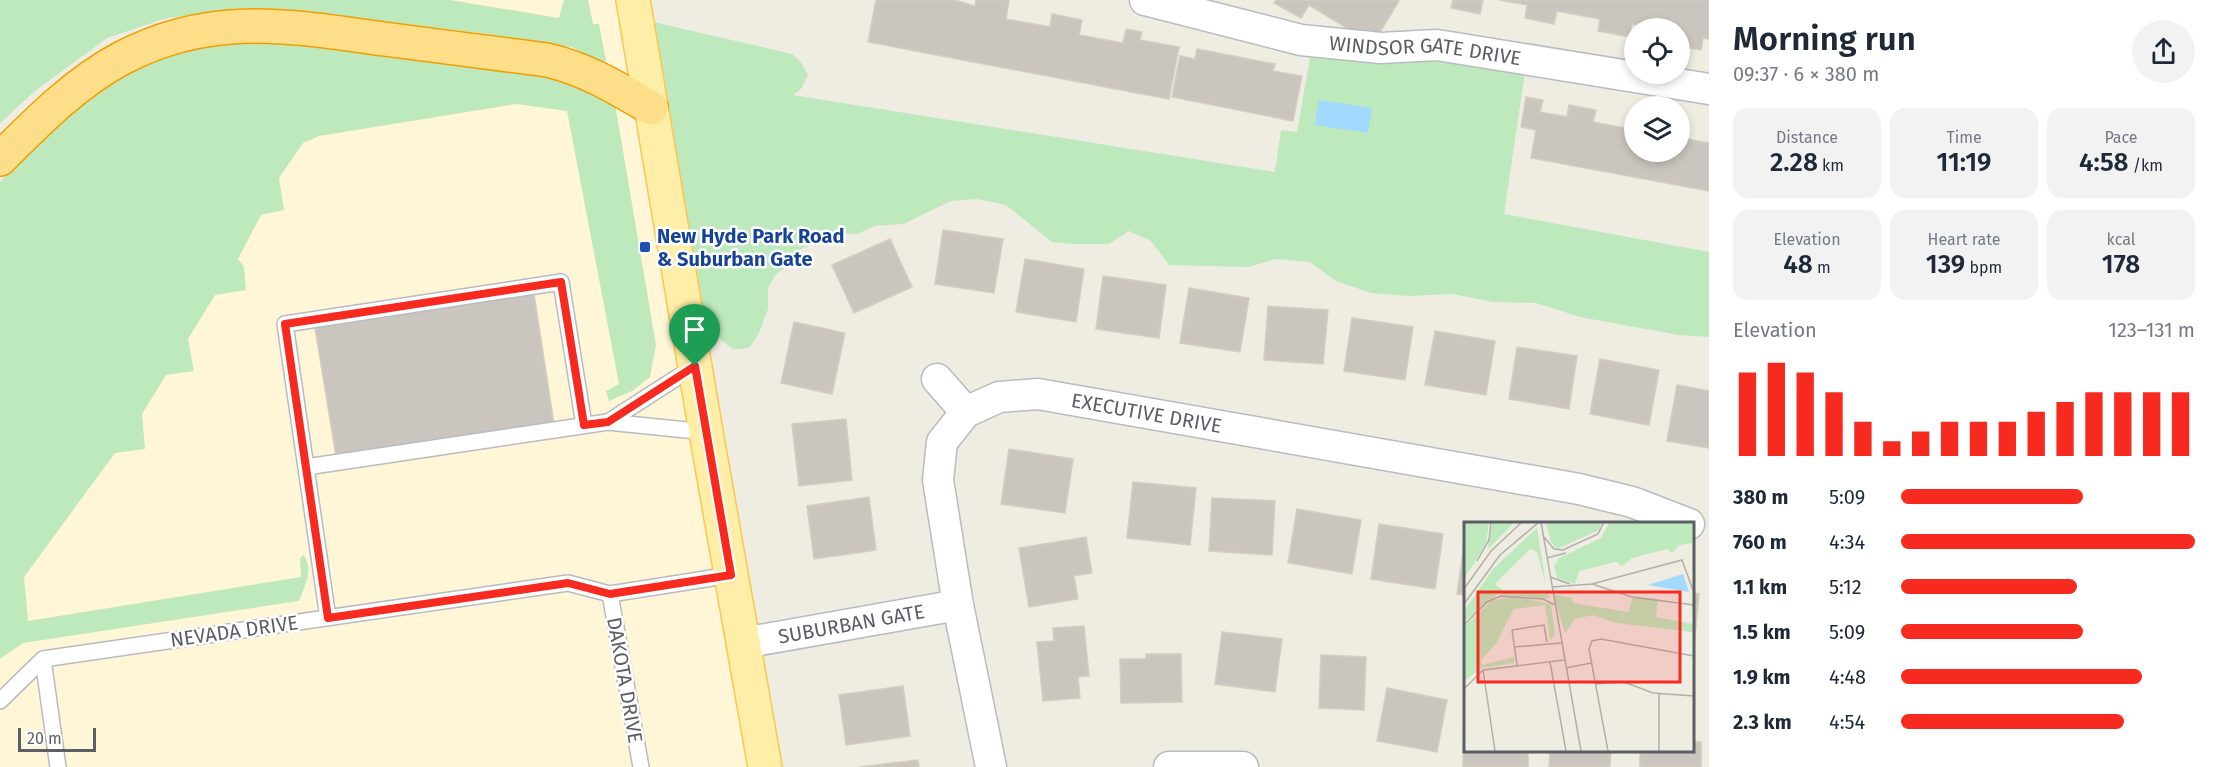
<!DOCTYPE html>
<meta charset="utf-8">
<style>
body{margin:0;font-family:"Fira Sans",sans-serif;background:#f2f2f3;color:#1f2937;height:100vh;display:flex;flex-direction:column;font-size:22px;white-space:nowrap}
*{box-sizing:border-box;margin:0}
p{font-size:20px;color:#747a83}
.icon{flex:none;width:33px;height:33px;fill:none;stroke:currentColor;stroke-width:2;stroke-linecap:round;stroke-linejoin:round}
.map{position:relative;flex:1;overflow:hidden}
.details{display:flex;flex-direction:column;background:#fff;width:510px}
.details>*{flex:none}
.fabs{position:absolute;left:1624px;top:18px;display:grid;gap:12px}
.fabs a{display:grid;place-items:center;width:66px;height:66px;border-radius:50%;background:#fff;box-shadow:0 3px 9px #0003;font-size:30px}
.scale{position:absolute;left:18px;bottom:15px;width:78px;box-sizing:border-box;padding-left:6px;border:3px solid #5b5f65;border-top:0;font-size:16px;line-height:21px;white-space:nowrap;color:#5b5f65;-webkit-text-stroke:4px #fff;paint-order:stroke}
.pin{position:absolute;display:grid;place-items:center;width:51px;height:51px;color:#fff;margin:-62px -26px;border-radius:50% 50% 50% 0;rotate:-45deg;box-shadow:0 0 6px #0007}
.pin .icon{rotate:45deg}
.round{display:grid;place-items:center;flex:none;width:63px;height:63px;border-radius:32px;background:#f2f2f3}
.headline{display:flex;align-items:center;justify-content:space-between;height:102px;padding:0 24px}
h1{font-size:33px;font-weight:600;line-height:45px}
.stats{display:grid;grid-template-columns:repeat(3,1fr);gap:9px;height:102px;padding:6px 24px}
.stats div{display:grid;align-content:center;border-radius:15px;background:#f2f2f3;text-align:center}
.stats b{font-size:26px;font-weight:600}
.stats small{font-size:16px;font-weight:400}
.stats p{font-size:16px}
.chart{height:168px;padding:12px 24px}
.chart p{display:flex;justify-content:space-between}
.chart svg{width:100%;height:108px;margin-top:6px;stroke:#f72a20;stroke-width:6}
ul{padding:0 24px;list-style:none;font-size:20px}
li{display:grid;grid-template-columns:96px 72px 1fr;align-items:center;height:45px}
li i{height:15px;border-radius:8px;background:#f72a20}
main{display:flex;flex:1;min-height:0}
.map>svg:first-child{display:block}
.commercial{fill:#fff5d7}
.green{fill:#bee9bd}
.water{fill:#a2d9ff}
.building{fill:#cac6bf;stroke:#d4cdc0;stroke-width:1.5}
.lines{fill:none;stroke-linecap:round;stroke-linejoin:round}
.lane-casing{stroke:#b8bbc0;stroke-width:18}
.street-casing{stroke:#b8bbc0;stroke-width:33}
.primary-casing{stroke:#fdc64e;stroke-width:36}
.highway-casing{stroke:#f19f00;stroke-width:36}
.lane{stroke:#fff;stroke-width:15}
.street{stroke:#fff;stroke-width:30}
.primary{stroke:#ffeea7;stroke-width:33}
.highway{stroke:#ffde89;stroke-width:33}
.route-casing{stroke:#fff;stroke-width:12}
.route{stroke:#f72a20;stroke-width:8}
.transit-dot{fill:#1a4fb4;stroke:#fff;stroke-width:2}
.labels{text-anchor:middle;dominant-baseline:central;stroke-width:5;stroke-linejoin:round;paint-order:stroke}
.street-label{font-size:20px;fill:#5b5f65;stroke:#fff}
.transit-label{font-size:20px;font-weight:bold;fill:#164399;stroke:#fff;text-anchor:start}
.inset-road{fill:none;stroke:#b0b0ac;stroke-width:1.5}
.view{fill:#f72a20;fill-opacity:0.15;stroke:#f72a20;stroke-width:3}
.inset-edge{fill:none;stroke:#5b5f65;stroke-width:3}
</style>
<main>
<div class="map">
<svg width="1709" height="767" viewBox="0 0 1709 767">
<rect width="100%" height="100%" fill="#efece2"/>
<!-- commercial -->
<path class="commercial" d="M151,0h482l132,767h-765v-244l302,-384 243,-78z"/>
<!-- green -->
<path class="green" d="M0,0h450l109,18 5,-18h24l5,24h6l7,37 -3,1 -32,-15 -68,-11 -146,-18 -103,-9 -87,9 -60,20 -72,53 -35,32z
M636,18l156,36 9,8 7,13 -7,14 -8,6 482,77 6,-42 16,2 16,-91 214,18 -23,155 205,38v85l-30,-2 -99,-18 -44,-14 -43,-1 -41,-8 -44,2 -37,-3 -35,-12 -26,-19 -34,-3 -28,8 -79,-2 -18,-24 -22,-10 -20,13h-38l-19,-2 -46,-37 -29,-6 -26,2 -48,23 -28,2 -18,8 -35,-2 -8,11 -13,6 -11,15 -14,10 -8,14v21l-9,24 -9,14 -8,2h-9l-12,-9 -16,-20 -20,-42z
M223,34l350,43 42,27 41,241 -6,32 -18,14 -23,10 -3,-10 13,-7 -52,-273 -51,-7 -197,32 -16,7 -24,35 5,32 -23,5 -23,44 6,8 2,23 -31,5 -27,44 6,32 -28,4 -24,39 3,35 -30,4 -91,124 4,44 273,-44 -1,-18 3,-4c12,13 1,33 -4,46l-276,42 -23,16v-477l107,-104z"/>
<!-- water -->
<path class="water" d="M1319,100l53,8 -4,25 -53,-8z"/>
<!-- building -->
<path class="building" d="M876,0h78l21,6 1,-6h33l-3,19 44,8 2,-13 30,6 -3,15 44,8 3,-14 16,3 -2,8 39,7 -10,52 -301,-57z
M1276,0h120l3,1 -26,43 -64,-39 -8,13 -27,-15z
M1453,0h30l-3,14 -29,-6z
M1499,0h210v39l-6,-1 -2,12 -21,-4v-18h-26l-22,-4 -3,13 -31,-6 2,-12 -43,-8 -3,13 -29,-6 2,-13z
M1197,49l78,15 -2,7 29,5 -9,45 -121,-24 8,-41 15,3z
M1526,97l17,3 -3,12 27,5 2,-12 27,5 -3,12 42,8v22h45v-14l29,5v48l-178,-33 5,-28 -15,-3z
M943,230l60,9 -9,54 -59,-9z
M890,239l22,48 -58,26 -22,-48z
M1025,259l59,10 -8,53 -60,-10z
M1103,276l63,9 -7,53 -63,-9z
M1189,288l60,10 -9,54 -60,-9z
M534,294l20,130 -218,32 -21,-128z
M1268,306l60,4 -5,54 -59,-4z
M1352,318l61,9 -8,53 -61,-9z
M794,322l51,11 -13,61 -51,-11z
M1435,331l60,10 -9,54 -61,-10z
M1517,347l60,9 -8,53 -60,-10z
M1600,359l59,11 -10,55 -59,-11z
M1677,385l32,6v57l-42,-7z
M846,419l6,61 -53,6 -7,-62z
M1009,449l64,10 -8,54 -64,-9z
M1133,482l63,6 -6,57 -63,-7z
M869,497l7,53 -62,9 -7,-53z
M1212,498l63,3 -3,54 -63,-4z
M1297,509l64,11 -9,54 -64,-11z
M1379,524l64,10 -8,55 -64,-10z
M1086,537l6,36 -18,3 4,23 -49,8 -10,-59z
M1465,538h1v57l-9,-1z
M1692,593l7,1 -5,53h-2z
M1084,626l5,50 -11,1 2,21 -37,3 -6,-59 17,-1 -1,-13z
M1222,632l60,7 -7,53 -60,-8z
M1146,654h35l1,48 -61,1 -1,-44h26z
M1321,655l45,2 -2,53 -45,-2z
M903,686l7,50 -64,9 -7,-50z
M1387,688l60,12 -10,52 -60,-11z
M1464,720h2v30h62v17h-65z
M1692,742h9v25h-61v-17h52z
M1550,750h61l-1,17h-61z
M918,760l1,7h-59z"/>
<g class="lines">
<!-- lane casing -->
<g class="lane-casing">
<path id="lane" d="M608,422l87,-56
M306,467l302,-45 98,10
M610,594l31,173
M328,618l-43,-294 276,-42 23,143
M43,659l525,-76 42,11 121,-19
M43,659l15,108
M0,701l43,-42"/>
</g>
<!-- street casing -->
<g class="street-casing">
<g id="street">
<path id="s1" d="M1145,0l156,40 80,8 56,-3 272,44"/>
<path d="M937,379l29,33"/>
<path id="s2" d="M743,643l215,-38"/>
<path id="s3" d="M991,767l-33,-162 -20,-125 4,-38 24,-30 33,-15 39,-3 541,95 53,13 57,22"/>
<path d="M1169,767h74"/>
</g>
</g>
<!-- primary casing -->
<g class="primary-casing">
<path id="primary" d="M633,0l73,432 59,335"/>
</g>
<!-- highway casing -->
<g class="highway-casing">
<path id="highway" d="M0,159c37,-37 75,-76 122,-101 89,-47 168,-32 262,-19 54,7 109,14 163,21 39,9 70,28 104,48"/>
</g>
<!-- lane -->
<use href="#lane" class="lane"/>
<!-- street -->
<use href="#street" class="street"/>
<!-- primary -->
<use href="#primary" class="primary"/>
<!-- highway -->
<use href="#highway" class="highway"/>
</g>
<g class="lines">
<!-- route casing -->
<g class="route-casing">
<path id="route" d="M561,282l23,143 24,-3 87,-56 36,209 -121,19 -42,-11 -240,35 -43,-294z"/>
</g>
<!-- route -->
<use href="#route" class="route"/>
</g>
<!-- markers -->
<rect class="transit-dot" x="639" y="241" width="12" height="12" rx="3"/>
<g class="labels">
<!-- street labels -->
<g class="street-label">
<text stroke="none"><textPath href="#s1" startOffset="286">WINDSOR GATE DRIVE</textPath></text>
<text stroke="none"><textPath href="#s3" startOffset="554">EXECUTIVE DRIVE</textPath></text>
<text stroke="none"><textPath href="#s2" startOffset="110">SUBURBAN GATE</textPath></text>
<text transform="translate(234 631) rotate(-8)">NEVADA DRIVE</text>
<text transform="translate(625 680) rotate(80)">DAKOTA DRIVE</text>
</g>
<!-- transit labels -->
<g class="transit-label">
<text x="657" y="236">New Hyde Park Road<tspan x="657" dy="23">&amp; Suburban Gate</tspan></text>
</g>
</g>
<!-- overview -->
<g transform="translate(1464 522)">
<rect width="230" height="230" fill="#efece2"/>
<path d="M0,0l25,1 -3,21 -22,35zM28,0l22,1 -26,26zM82,0h56l-3,8 -42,19 -6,-7zM146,0h83v21l-14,2 -7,8 -5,-4 -35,9 -10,8 -6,-4 -37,9 -4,13 -18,-6 -3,-12 5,-8 42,-20zM73,6l9,57 -9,-33 -7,-3 -35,35 8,6 41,4 3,-3 3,8 -52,-5 -34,28v-11l29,-42zM89,72l19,4 1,5 55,9 5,-15 25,2 -2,18 37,7v8l-77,-9 -23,-8 -18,4 -10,14zM48,74l39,8 4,32 -5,3 -5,-34 -31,4 -19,36 -14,15 1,5 32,-8v6l-33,5 -17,13v-54l27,-26z" fill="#bee9bd"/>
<path d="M219,52l6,18 -41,-7z" fill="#a2d9ff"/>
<path class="inset-road" d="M77,0l40,229M80,15l10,12 9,1 35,-16 6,-12M83,36l19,-5M13,39l12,-21 2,-18M86,55l20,7M128,62l40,13 62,8M88,65l40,-3 90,-24 12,33M0,67l27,-38 31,-29M0,82l36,-49 39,-33M0,103l23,-23 14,-6 42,3 12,6M50,125l47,-4M86,140l16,89M53,143l-5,-35 32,-5 3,17M102,146l25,-5M19,148l12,81M19,148l81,-10M131,162l29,-2 29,11 41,3M0,167l19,-19M195,172v57M144,229l-19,-102 3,-8 9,-2 93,17"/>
<path class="view" d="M14,70h202v90h-202z"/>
<rect width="230" height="230" class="inset-edge"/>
</g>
</svg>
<div class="fabs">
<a><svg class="icon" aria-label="locate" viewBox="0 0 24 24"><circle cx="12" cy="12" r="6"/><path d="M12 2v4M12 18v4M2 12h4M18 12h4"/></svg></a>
<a><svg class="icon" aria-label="layers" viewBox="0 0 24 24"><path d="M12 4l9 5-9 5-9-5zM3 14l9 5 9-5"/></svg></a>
</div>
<div class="scale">20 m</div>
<div class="pin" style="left:695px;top:366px;background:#1e9e55"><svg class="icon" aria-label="arrive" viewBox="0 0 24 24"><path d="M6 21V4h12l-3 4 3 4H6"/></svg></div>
</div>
<section class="details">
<div class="headline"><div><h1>Morning run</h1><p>09:37 · 6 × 380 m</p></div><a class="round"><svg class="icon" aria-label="share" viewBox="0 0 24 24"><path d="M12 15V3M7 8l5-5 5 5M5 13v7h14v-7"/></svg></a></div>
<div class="stats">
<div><p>Distance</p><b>2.28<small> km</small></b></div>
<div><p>Time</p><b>11:19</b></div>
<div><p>Pace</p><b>4:58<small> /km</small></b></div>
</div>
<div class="stats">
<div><p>Elevation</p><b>48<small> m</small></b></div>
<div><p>Heart rate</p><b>139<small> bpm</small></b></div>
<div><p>kcal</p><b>178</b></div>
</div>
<div class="chart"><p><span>Elevation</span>123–131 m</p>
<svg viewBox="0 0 160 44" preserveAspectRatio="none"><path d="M5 44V10M15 44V6M25 44V10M35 44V18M45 44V30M55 44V38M65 44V34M75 44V30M85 44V30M95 44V30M105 44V26M115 44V22M125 44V18M135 44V18M145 44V18M155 44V18"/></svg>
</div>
<ul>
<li><b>380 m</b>5:09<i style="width:62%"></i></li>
<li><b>760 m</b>4:34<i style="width:100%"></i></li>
<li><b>1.1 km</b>5:12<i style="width:60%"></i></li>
<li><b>1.5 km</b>5:09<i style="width:62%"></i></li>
<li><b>1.9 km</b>4:48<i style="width:82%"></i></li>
<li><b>2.3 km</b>4:54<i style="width:76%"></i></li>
</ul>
</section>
</main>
